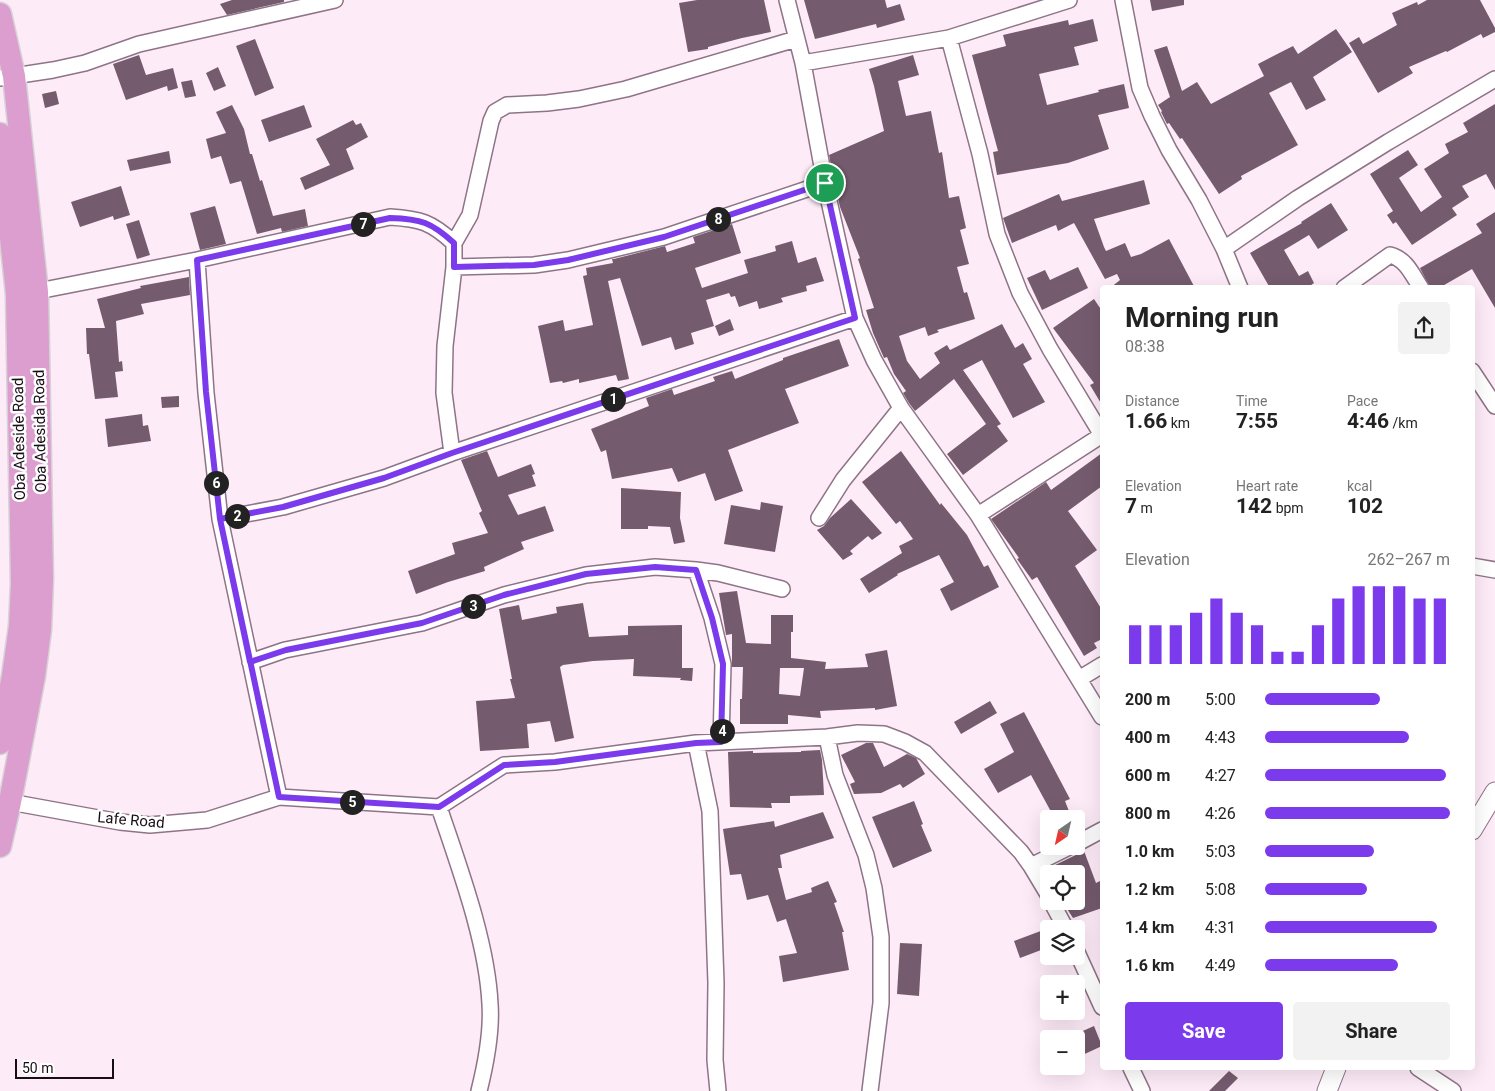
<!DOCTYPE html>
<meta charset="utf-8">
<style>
body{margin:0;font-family:Roboto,sans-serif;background:#f2f2f2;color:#222;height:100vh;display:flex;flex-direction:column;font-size:19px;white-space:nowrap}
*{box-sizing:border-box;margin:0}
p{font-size:16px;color:#767676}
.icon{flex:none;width:28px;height:28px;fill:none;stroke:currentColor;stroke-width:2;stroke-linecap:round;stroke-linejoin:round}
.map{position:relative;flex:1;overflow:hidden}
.details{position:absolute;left:1100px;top:285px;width:375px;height:785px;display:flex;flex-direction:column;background:#fff;border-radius:5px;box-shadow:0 5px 20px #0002}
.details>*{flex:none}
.needle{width:32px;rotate:214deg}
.fabs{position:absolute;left:1040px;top:810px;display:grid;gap:10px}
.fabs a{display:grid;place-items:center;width:45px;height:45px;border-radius:5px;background:#fff;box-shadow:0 5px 20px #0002;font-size:25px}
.scale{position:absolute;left:15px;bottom:12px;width:99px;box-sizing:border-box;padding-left:5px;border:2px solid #170d15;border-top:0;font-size:14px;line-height:18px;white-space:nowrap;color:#170d15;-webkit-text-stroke:4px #fefefe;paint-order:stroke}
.pin{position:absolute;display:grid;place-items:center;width:42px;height:42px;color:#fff;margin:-21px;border:2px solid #fff;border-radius:50%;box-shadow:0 1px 5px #0007}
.km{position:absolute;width:25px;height:25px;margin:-12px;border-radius:50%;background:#222;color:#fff;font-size:14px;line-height:25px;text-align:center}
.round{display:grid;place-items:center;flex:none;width:52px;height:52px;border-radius:5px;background:#f2f2f2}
.headline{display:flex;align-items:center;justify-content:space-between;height:85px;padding:0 25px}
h1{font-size:28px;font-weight:700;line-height:38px}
.figures{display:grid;grid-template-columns:repeat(3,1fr);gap:8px;height:85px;padding:5px 25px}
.figures div{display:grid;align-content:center}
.figures b{font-size:21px;font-weight:700}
.figures small{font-size:14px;font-weight:400}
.figures p{font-size:14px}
.chart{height:140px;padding:10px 25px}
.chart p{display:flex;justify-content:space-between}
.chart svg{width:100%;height:90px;margin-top:5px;stroke:#7c3aed;stroke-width:6}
.button{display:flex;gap:10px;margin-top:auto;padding:10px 25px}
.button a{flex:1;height:58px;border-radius:5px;background:#7c3aed;color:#fff;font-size:20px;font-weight:700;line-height:58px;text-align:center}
.button a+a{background:#f2f2f2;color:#222}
ul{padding:0 25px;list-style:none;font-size:16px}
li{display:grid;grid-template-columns:80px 60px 1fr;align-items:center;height:38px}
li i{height:12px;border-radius:6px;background:#7c3aed}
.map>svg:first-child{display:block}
.building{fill:#755b6e;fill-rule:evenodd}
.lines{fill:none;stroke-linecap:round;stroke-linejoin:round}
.minor-casing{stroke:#8f7387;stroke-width:18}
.tertiary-casing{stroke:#8f7387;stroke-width:21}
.primary-casing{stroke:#d5d3d5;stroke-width:25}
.minor{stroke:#fff;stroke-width:15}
.tertiary{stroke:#fff;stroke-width:19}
.primary{stroke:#dc9ecf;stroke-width:22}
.route-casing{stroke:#fff;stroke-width:10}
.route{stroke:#7c3aed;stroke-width:6}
.labels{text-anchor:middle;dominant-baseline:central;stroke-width:5;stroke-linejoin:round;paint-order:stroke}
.street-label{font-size:15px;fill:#170d15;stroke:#fefefe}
</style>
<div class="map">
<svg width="1495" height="1091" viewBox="0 0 1495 1091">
<rect width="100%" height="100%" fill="#feebf8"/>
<!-- building -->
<path class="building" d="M232,0h52v2l-57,13 -7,-11z
M697,0h67l7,32 -29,6 -34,9v2l-20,3 -9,-49z
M804,0h81l2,8 13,-4 5,16 -28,8 -1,-4 -61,15z
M1150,0h34v5l-32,6z
M1427,0h53l15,28v4l-12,6 -2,-4 -34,18 -1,-1 -37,16 4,6 -35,20 -29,-50 10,-6 4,7 34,-19 -5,-12 25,-11 1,3z
M1093,19l5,22 -24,6 5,18 -40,9 8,31 52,-13 -1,-2 26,-6 5,24 -31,7 11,34 -41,14 -71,12 -4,-23 5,-1 -26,-96 34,-9 -3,-11 65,-15 1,5z
M1336,29l16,23 -39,25 13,23 -20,10 -15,-28 -22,11 29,52 -57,31 1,3 -23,15 -37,-56 -2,1 -11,-16 -2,1 -6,-12 1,-1 -4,-6 12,-8 -16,-47 13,-4 15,45 15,-9 14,22 53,-28 -6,-12 35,-18 5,8z
M255,39l19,49 -19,8 -19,-50z
M139,55l7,20 27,-7 5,20 -10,3 -1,-5 -41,14 -13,-36z
M913,55l6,20 -21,6 8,35 25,-5 8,42 3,-1 7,46 10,-2 7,32 -6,2 9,34 -12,3 7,26 3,-1 8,27 -38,11 2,2 -11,4 -3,-9 -26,9 8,25 13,18 20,-16 -6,-10 13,-8 3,5 52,-26 13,24 8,-5 9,16 -9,5 22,38 -32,16 -31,-58 -19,10 38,54 -4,2 11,15 -45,34 -16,-21 39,-30 -32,-45 -39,32 -6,-8 -6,-10 3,-2 -12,-17 -7,-17 -3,1 -11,-25 -7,-23 8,-2 -16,-49 2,-1 -20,-51 -3,-13 2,-1 -5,-13 -5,-25 55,-24 -10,-45 -5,-17z
M218,67l8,19 -12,5 -8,-18z
M192,80l4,16 -11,2 -4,-16z
M56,91l3,13 -14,4 -3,-14z
M1495,104v86l-9,-16 -24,12 7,11 -17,11 5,7 -45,30 -16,-23 -3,2 -6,-9 6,-4 -23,-37 38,-24 10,15 -19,13 22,34 21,-15 -18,-28 25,-16 -4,-9 23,-12 -5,-9z
M232,105l12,24 6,25h2l8,27 2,-1 11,36 32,-7 3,17 -26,6 -1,-4 -24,6 -16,-53 -11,3 -9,-28 -10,3 -5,-20 20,-6 -10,-21z
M304,105l8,22 -43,15 -8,-22z
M353,120l3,5 5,-2 7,14 -22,12 8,20 -49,21 -5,-12 30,-13 -14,-26z
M169,151l2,12 -41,8 -3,-11z
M1144,180l6,24 -56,15 10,28 2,4 19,-8 6,14 10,-3 28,-15 26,49h-85l10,-8 -3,-6 -12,5 -31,-56 -16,8 -2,-6 -44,18 -9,-25 56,-24 3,7z
M121,186l9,29 -16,5 -1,-4 -33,11 -9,-25z
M1331,203l17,27 -30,19 -9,-14 -25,15 15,26 9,-5 6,12 -7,5h-37l-20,-35 52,-30 -1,-1z
M215,206l11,38 -26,6 -10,-37z
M1495,212v96l-23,-39 -33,19h-9l-10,-20 62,-35 -6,-9z
M139,220l11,35 -13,4 -11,-35z
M732,224l9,29 -46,15 7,20 46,-15 -4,-13 32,-9 -1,-5 17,-5 6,22 18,-6 8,24 -18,5 1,5 -26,7 2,4 -24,7 -2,-8 -18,6 -4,-11 -4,1 -2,-4 -23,7 8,26 -23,7 3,11 -19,6 -4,-13 -29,9 -22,-68 -12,3 21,98 -11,2 -2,-6 -37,8v-4l-16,4 -1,-2 -12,2 -12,-57 25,-6 2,11 28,-6 -10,-49 4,-1 -1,-7 27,-5 -1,-4h2l51,-13 2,6 28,-9 -2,-6z
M1078,267l10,21 -46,22 -15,-32 18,-8 5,10z
M189,277l1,18 -49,9 3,10 -28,7 3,41 3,-1 1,10 -8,1 3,25 -23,2 -6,-45h-2l-1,-26h19l-8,-29 44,-11 -1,-2z
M1094,299l8,12v94l-12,-20 4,-2 -41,-55z
M730,319l4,11 -15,6 -4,-10z
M839,339l10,27 -64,23 14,34 -71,27 15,41 -28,10 -10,-28 -27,9 -6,-14 -60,11 -6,-29 -5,2 -10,-23 58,-23 -3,-8 26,-9 2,6 41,-14 -2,-4 19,-6 3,8 48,-19v-2z
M179,396v11l-17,1 -1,-11z
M142,414l1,12 5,-1 3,16 -43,6 -3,-28z
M487,451l11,26 33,-13 4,10 -3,1 4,11 -28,9 10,20 27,-9 9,25 -33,11 3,7 -40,18 1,4 -37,11 -32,12 -8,-23 47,-17 -3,-11 36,-10 -9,-20 3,-2 -21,-51z
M901,451l39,54 1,-2 26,32 17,32 4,-2 11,22 -48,24 -11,-22 14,-7 -15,-27 -42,19 1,1 -29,18 -9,-14 42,-26 -3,-7 14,-7 -13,-18 -4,3 -34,-42z
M1102,453v33l-34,25 29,39 -22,16 27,44v29l-8,4 3,5 -13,8 -47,-79 -5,3 -15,-21 2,-1 -28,-39 55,-37 5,8z
M621,488l60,4 -1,26 5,24 -11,2 -4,-17 -22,-1v3h-27z
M851,499l31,34 -10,7 -4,-4 -18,15 3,3 -10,6 -26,-30 7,-4 6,-8z
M761,502l22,4 -8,46 -51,-8 7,-39 29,5z
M737,591l9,52 25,1v-29h22v17h-2v26l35,4 -1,7 43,-2 -3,-13 22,-4 10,56 -22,4v-2l-55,3 1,7 -33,-3v9h-48v-25h2l1,-32h-11v-33l-6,1 -7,-42zM780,668h24l-4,28 -21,-2z
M583,603l6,34 39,-2v-9l54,-1v43h11l-1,13 -12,-1 1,-2 -48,-2 1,-17 -41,2 -30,4 -3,2 14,71 -19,4 -5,-21 -23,3 2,24 -49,3 -4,-50 39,-3 -5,-19h2l-13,-70 20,-4 3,15 35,-7 -1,-6z
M990,701l7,12 -36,21 -7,-12z
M1024,712l46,87 -5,2 7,18h-17l-24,-44 -33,18 -14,-24 30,-17 -14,-28z
M866,743h7l11,24 23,-13 9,4 9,16 -22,14 -3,-4 -19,9 -27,1 -4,-10 5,-2 -14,-27z
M820,750l2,10 2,35 -34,1v7h-19l1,5 -42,-1 -2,-55 25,-1v2l48,-1v-1z
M914,801l9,23 -2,1 11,26 -39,17 -21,-51z
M823,812l11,26 -54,17 2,13h-4l8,32 26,-8 -1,-4 17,-7 9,21 -3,1 10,29h-2l7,38 -66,12 -4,-26 18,-3 -11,-34 -9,3 -9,-27 -21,5 -6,-26 -11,1 -7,-46 51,-8 1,6z
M1084,851l12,32 6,-3v28l-29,10 -11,-17h14v-27h-23l-2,-7z
M1046,929l3,8v10l-29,11 -6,-17z
M900,943l22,1 -3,52 -22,-2z
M1094,1026l8,20 -26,12v-24z
M1229,1071l9,7 -13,13h-16z"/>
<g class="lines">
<!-- minor casing -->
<g class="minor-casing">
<path id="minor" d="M787,0l16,63 22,120 30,135 19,42 27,48 77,107 124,202
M1123,0l17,88 12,28 17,34 30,50 25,49 16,39
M949,38l31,116 17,80 23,59 30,56 52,86
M803,63l146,-25 120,-38
M0,78l53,-8 32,-7 54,-19 196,-44
M1224,249l74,-51 90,-56 107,-63
M197,260l9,133 14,126 59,278
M454,267l80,-2 34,-5 96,-23 161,-54
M1344,288l46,-33c16,4 22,19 31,33
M28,293l169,-33 193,-43c31,2 41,5 64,26
M1472,371l23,35
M452,453l-8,-60 1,-47 9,-79v-24l16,-28 21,-94 4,-9 12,-7 40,-2 32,-4 47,-10 170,-50
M978,515l124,-80
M819,518l24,-38 58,-72
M220,519l63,-12 101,-29 68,-25 403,-135
M1472,566l23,4
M696,570l16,48 11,46 -2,78
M250,662l35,-12 137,-27 82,-28 82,-20 69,-8 41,3 22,3 64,16
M1079,679l23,-14
M827,737l8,38 31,80 8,33 7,49v66l-11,88
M696,743l14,68 6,172 -1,77 3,31
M10,802l110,20 30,3 57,-5 72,-23 160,10 65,-42 51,-3 141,-19 131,-6 31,-4 26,1 21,8 20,11 96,99 10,14 18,30
M439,807c20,60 48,134 51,197 2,29 -4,59 -11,87
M1076,844l26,-14
M1031,866l40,-20
M1051,901l15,28
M1076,950l26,57
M1131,1068l11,23
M1418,1068l35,23"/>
</g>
<!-- tertiary casing -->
<g class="tertiary-casing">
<path id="tertiary" d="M1472,830l23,-38
M1327,1091l9,-23"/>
</g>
<!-- primary casing -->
<g class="primary-casing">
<path id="primary" d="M0,14l14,62 23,216 5,287 -2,51 -6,46 -24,126 -10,44
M0,134l17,160 5,290 -2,42 -7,50 -13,67"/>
</g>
<!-- minor -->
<use href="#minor" class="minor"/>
<!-- tertiary -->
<use href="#tertiary" class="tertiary"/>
<!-- primary -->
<use href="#primary" class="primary"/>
</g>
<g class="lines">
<!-- route casing -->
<g class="route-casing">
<path id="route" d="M825,183l30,135 -403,135 -68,25 -101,29 -63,12 30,143 36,-12 136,-27 82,-28 82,-21 69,-7 41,3 16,48 11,46 -2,78 -25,1 -141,19 -51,3 -65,42 -160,-10 -59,-278 -14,-127 -9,-132 193,-42c31,1 41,4 64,25v24l80,-2 34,-5 96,-23 161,-54"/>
</g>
<!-- route -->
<use href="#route" class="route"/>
</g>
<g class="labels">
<!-- street labels -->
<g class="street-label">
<text transform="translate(40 431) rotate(-91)">Oba Adesida Road</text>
<text transform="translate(19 439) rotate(-91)">Oba Adeside Road</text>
<text transform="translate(131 820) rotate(5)">Lafe Road</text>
</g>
</g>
</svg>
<div class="fabs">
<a><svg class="needle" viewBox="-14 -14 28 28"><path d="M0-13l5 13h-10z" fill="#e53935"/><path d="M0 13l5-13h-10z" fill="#767676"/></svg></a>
<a><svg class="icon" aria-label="locate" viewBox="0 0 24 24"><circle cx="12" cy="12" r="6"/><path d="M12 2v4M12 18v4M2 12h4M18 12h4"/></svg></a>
<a><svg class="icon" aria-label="layers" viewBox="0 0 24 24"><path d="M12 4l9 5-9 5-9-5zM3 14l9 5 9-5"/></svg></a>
<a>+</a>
<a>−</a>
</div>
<div class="scale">50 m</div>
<div class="pin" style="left:825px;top:183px;background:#1e9e55"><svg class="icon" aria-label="arrive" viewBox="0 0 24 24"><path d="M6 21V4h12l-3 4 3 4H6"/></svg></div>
<b class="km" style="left:613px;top:399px">1</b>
<b class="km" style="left:237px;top:516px">2</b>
<b class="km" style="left:473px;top:606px">3</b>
<b class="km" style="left:722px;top:731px">4</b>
<b class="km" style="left:352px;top:802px">5</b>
<b class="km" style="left:216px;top:483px">6</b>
<b class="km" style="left:363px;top:224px">7</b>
<b class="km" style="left:718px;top:219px">8</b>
<section class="details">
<div class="headline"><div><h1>Morning run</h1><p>08:38</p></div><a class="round"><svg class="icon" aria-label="share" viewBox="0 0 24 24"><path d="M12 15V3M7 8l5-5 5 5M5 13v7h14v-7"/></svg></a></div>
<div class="figures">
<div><p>Distance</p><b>1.66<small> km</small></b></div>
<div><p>Time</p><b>7:55</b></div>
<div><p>Pace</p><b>4:46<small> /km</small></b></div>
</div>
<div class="figures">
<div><p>Elevation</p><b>7<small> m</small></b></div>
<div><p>Heart rate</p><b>142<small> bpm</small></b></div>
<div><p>kcal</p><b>102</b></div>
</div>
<div class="chart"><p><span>Elevation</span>262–267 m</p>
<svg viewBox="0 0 160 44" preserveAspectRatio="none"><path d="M5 44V25M15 44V25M25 44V25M35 44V19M45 44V12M55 44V19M65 44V25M75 44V38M85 44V38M95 44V25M105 44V12M115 44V6M125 44V6M135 44V6M145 44V12M155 44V12"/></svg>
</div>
<ul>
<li><b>200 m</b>5:00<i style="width:62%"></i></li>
<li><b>400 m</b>4:43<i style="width:78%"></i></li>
<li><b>600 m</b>4:27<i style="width:98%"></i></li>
<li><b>800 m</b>4:26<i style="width:100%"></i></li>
<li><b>1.0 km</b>5:03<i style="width:59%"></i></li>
<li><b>1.2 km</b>5:08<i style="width:55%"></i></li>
<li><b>1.4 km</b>4:31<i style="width:93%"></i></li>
<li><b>1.6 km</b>4:49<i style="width:72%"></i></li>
</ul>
<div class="button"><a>Save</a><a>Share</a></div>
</section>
</div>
